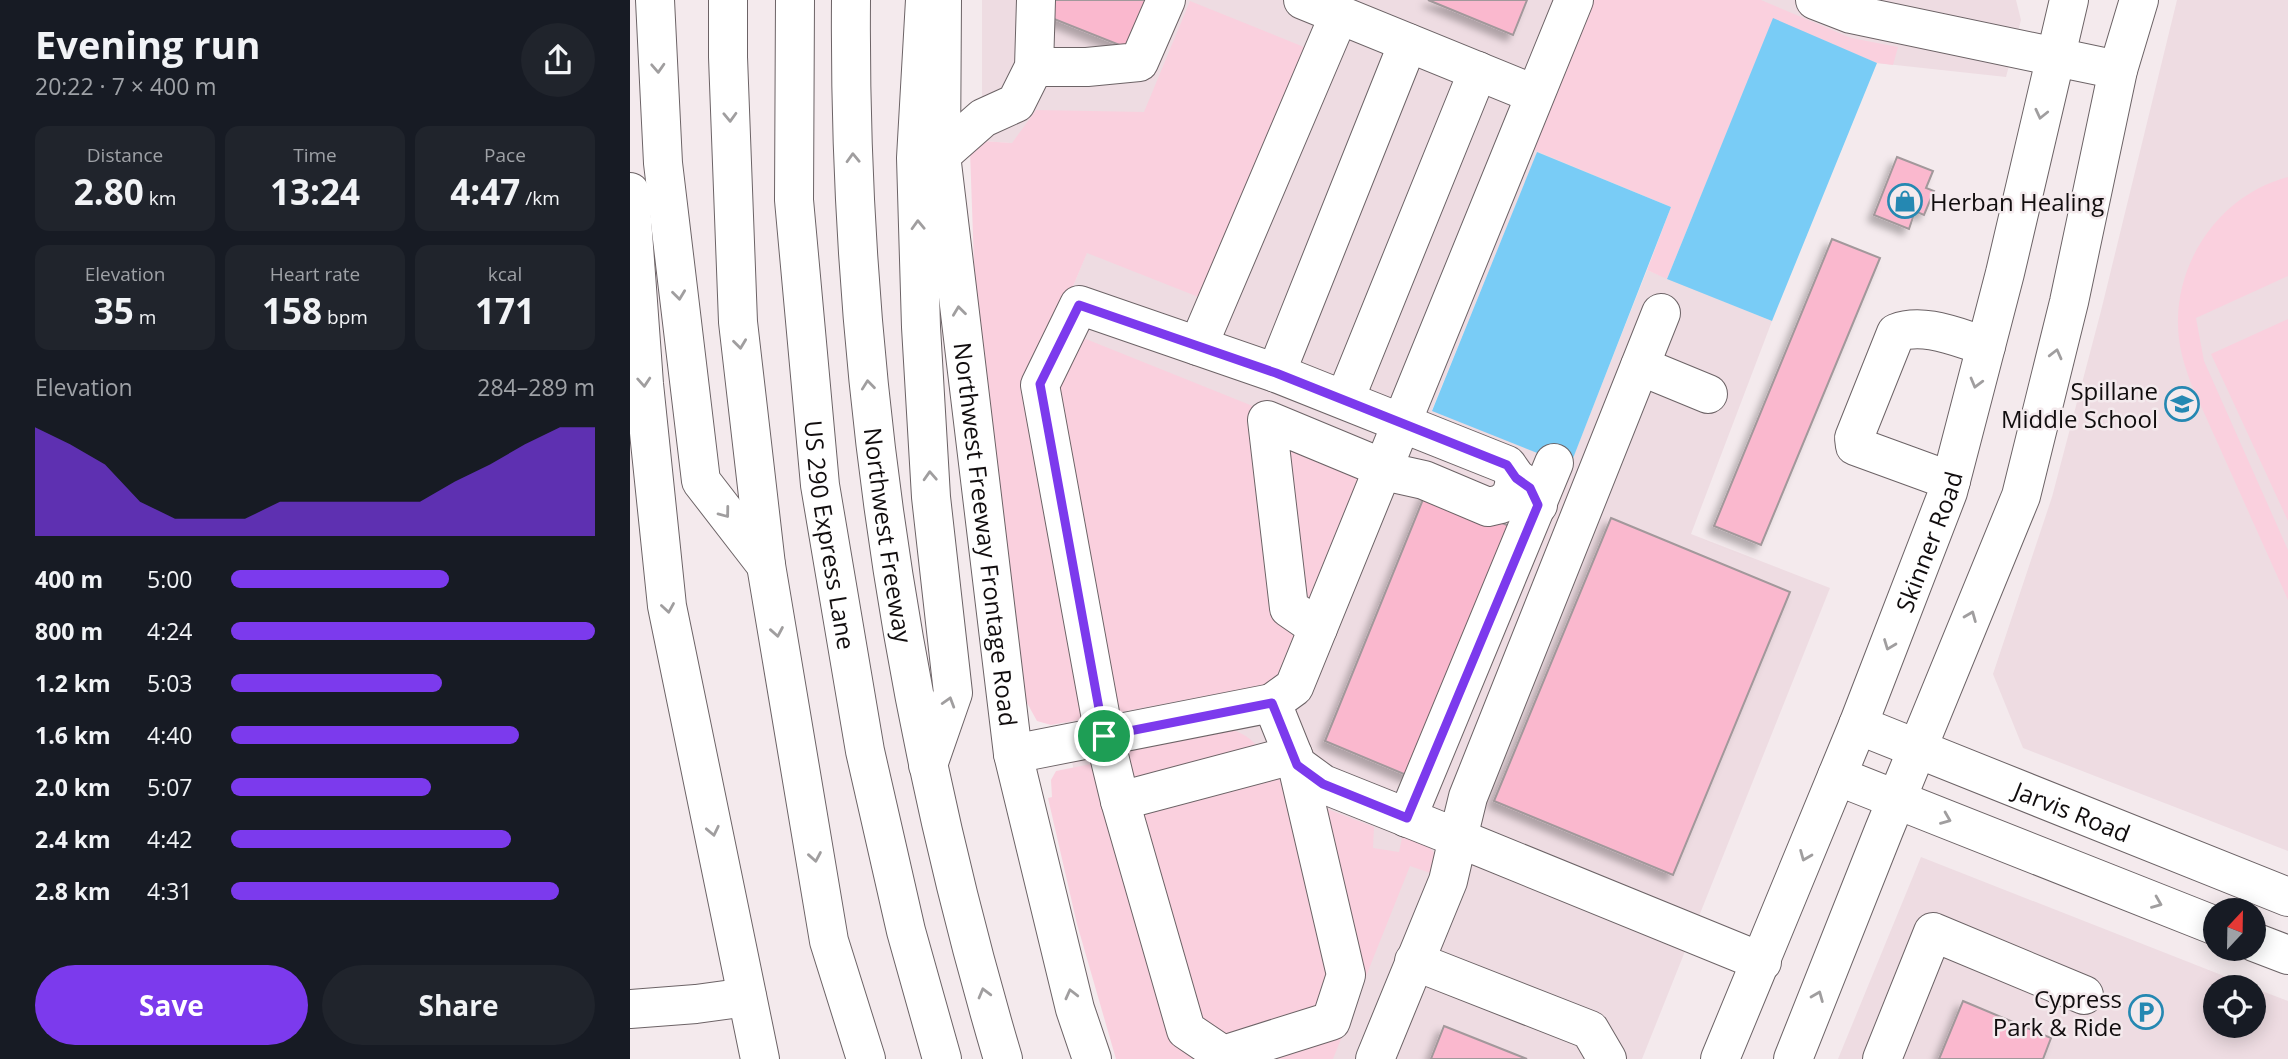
<!DOCTYPE html>
<meta charset="utf-8">
<style>
body{margin:0;font-family:"Open Sans",sans-serif;background:#20242c;color:#f1f3f6;height:100vh;display:flex;flex-direction:column;font-size:26px;white-space:nowrap}
*{box-sizing:border-box;margin:0}
p{font-size:23px;color:#9ea1a6}
.icon{flex:none;width:38px;height:38px;fill:none;stroke:currentColor;stroke-width:2;stroke-linecap:round;stroke-linejoin:round}
.map{position:relative;flex:1;overflow:hidden}
.side{display:flex;flex-direction:column;background:#171b24;width:630px}
.side>*{flex:none}
.needle{width:46px;rotate:22deg}
.buttons{position:absolute;left:1573px;top:898px;display:grid;gap:14px}
.buttons a{display:grid;place-items:center;width:63px;height:63px;border-radius:50%;background:#171b24;box-shadow:0 4px 18px #0003;font-size:35px}
.pin{position:absolute;display:grid;place-items:center;width:60px;height:60px;color:#fff;margin:-30px;border:4px solid #fff;border-radius:50%;box-shadow:0 2px 7px #0007}
.round{display:grid;place-items:center;flex:none;width:74px;height:74px;border-radius:37px;background:#20242c}
.headline{display:flex;align-items:center;justify-content:space-between;height:119px;padding:0 35px}
h1{font-size:38px;font-weight:700;line-height:52px}
.stats{display:grid;grid-template-columns:repeat(3,1fr);gap:10px;height:119px;padding:7px 35px}
.stats div{display:grid;align-content:center;border-radius:14px;background:#20242c;text-align:center}
.stats b{font-size:35px;font-weight:700}
.stats small{font-size:19px;font-weight:400}
.stats p{font-size:19px}
.chart{height:196px;padding:14px 35px}
.chart p{display:flex;justify-content:space-between}
.chart svg{width:100%;height:126px;margin-top:7px;fill:#7c3aed;opacity:.7}
.cta{display:flex;gap:14px;margin-top:auto;padding:14px 35px}
.cta a{flex:1;height:80px;border-radius:42px;background:#7c3aed;color:#fff;font-size:28px;font-weight:700;line-height:80px;text-align:center}
.cta a+a{background:#20242c;color:#f1f3f6}
ul{padding:0 35px;list-style:none;font-size:23px}
li{display:grid;grid-template-columns:112px 84px 1fr;align-items:center;height:52px}
li i{height:18px;border-radius:9px;background:#7c3aed}
main{display:flex;flex:1;min-height:0}
.map>svg:first-child{display:block}
.built{fill:#eedce2}
.green{fill:#fad0de}
.water{fill:#79ccf6}
.building{fill:#fab8ce;stroke:#a2989b;stroke-width:2;filter:url(#shadow)}
.lines{fill:none;stroke-linecap:round;stroke-linejoin:round}
.minor-casing{stroke:#6c6366;stroke-width:40}
.major-casing{stroke:#6c6366;stroke-width:40}
.highway-casing{stroke:#6c6366;stroke-width:40}
.minor{stroke:#fff;stroke-width:38}
.major{stroke:#fff;stroke-width:38}
.highway{stroke:#fff;stroke-width:38}
.oneway{stroke:#a09e9f}
.route-casing{stroke:#fff;stroke-width:14}
.route{stroke:#7c3aed;stroke-width:9}
.labels{text-anchor:middle;dominant-baseline:central;stroke-width:5;stroke-linejoin:round;paint-order:stroke}
.poi-label{font-size:24px;fill:#110d0e;stroke:#f4eaed;text-anchor:end}
.street-label{font-size:24px;fill:#110d0e;stroke:#f4eaed}
</style>
<main>
<section class="side">
<div class="headline"><div><h1>Evening run</h1><p>20:22 · 7 × 400 m</p></div><a class="round"><svg class="icon" aria-label="share" viewBox="0 0 24 24"><path d="M12 15V3M7 8l5-5 5 5M5 13v7h14v-7"/></svg></a></div>
<div class="stats">
<div><p>Distance</p><b>2.80<small> km</small></b></div>
<div><p>Time</p><b>13:24</b></div>
<div><p>Pace</p><b>4:47<small> /km</small></b></div>
</div>
<div class="stats">
<div><p>Elevation</p><b>35<small> m</small></b></div>
<div><p>Heart rate</p><b>158<small> bpm</small></b></div>
<div><p>kcal</p><b>171</b></div>
</div>
<div class="chart"><p><span>Elevation</span>284–289 m</p>
<svg viewBox="0 0 160 44" preserveAspectRatio="none"><path d="M0 44V6L10 12L20 19L30 32L40 38L50 38L60 38L70 32L80 32L90 32L100 32L110 32L120 25L130 19L140 12L150 6L160 6V44z"/></svg>
</div>
<ul>
<li><b>400 m</b>5:00<i style="width:60%"></i></li>
<li><b>800 m</b>4:24<i style="width:100%"></i></li>
<li><b>1.2 km</b>5:03<i style="width:58%"></i></li>
<li><b>1.6 km</b>4:40<i style="width:79%"></i></li>
<li><b>2.0 km</b>5:07<i style="width:55%"></i></li>
<li><b>2.4 km</b>4:42<i style="width:77%"></i></li>
<li><b>2.8 km</b>4:31<i style="width:90%"></i></li>
</ul>
<div class="cta"><a>Save</a><a>Share</a></div>
</section>
<div class="map">
<svg width="1658" height="1059" viewBox="0 0 1658 1059">
<defs>
<filter id="shadow"><feDropShadow dx="-6" dy="6" stdDeviation="3.5" flood-color="#0004"/></filter>
</defs>
<rect width="100%" height="100%" fill="#f4eaed"/>
<!-- built -->
<path class="built" d="M352,0h1034l5,20 -15,57 -129,-14 -104,-44 -80,196 -156,-62 -105,257 138,55 77,-195 125,51 -81,213 139,54 -188,471h-490l-73,-261 -48,-251 -14,-124 127,-310 -132,30 -30,-2z
M1547,0h111v851l-265,-103 -30,-74 59,-177 49,-186z
M1291,857l331,130h-36v39h38v-38l34,13v58h-450z"/>
<!-- green -->
<path class="green" d="M957,0h174l90,38 47,9 -5,18 -16,-2 -104,-44 -106,260 -20,-9 24,-63 -144,-60z
M560,1l114,46 -103,251 -114,-45 -31,74 304,122 -1,27 -85,207 -223,42 -14,-4 -11,-20 -49,-353 -7,-197 12,-10 30,2 24,-33 108,2z
M1658,177v99l-92,42 8,43 84,189v50l-96,-214c-6,-16 -11,-31 -13,-47 -9,-72 39,-144 109,-162z
M1658,319v202l-77,-167z
M597,728c38,11 33,32 57,56 19,18 65,33 90,43l-1,21 26,4 3,-14c18,3 27,3 35,21l-4,15 -23,-8 -77,193h-217l-39,-135 -29,-126 4,-1 -1,-17 5,-9 35,-7 21,-11z"/>
<!-- water -->
<path class="water" d="M1143,18l104,45 -105,258 -105,-42z
M907,152l134,55 -101,259 -138,-55z"/>
<!-- building -->
<path class="building" d="M420,0h96l-19,48 -83,-33z
M798,0h99l-14,35z
M1267,157l36,14 -7,17 8,3 -10,24 -9,-4 -6,18 -35,-14z
M1202,239l48,19 -119,287 -47,-19z
M796,492l86,35 -101,250 -86,-36z
M981,518l179,74 -117,283 -179,-74z
M1333,1001l88,37 -8,21h-104z
M814,1026l83,33h-96z"/>
<g class="lines">
<!-- minor casing -->
<g class="minor-casing">
<g id="minor">
<path d="M673,0l231,94"/>
<path d="M1185,0l36,14 267,56"/>
<path d="M404,67h53l52,-5 27,-62"/>
<path d="M311,155l42,-37 33,-15 18,-36 2,-67"/>
<path d="M568,346l141,-331"/>
<path d="M1010,366l68,28"/>
<path d="M646,373l132,-330"/>
<path d="M715,399l133,-328"/>
<path d="M1321,481l-96,-35 -1,-8 42,-105c28,-11 62,5 90,13"/>
<path d="M688,628l-29,-20 -22,-188 130,54 27,6 64,27 13,-3 10,-8 5,-18"/>
<path d="M642,703l22,-16 280,-687"/>
<path id="s1" d="M1228,725l430,172"/>
<path d="M383,754l259,-51 25,62 26,19 135,54 10,-41 193,-484"/>
<path d="M667,765l49,210 -15,46 -108,34 -37,-25 -66,-229 -16,-66 -64,-350 39,-80 197,68 231,92 9,13 14,10 8,17"/>
<path d="M1207,776l379,150"/>
<path d="M490,801l173,-46"/>
<path d="M777,818l147,-355"/>
<path d="M1624,942l34,13"/>
<path d="M784,961l176,69 17,29"/>
<path d="M0,1009l66,-5 51,-7"/>
<path d="M745,1059l73,-178 10,-43 304,124"/>
<path id="s2" d="M1090,1059l138,-334 90,-233 57,-219 64,-273"/>
<path d="M1163,1059l91,-229 137,-334 48,-194 49,-232 21,-70"/>
<path d="M1252,1059l51,-127 151,63"/>
</g>
</g>
<!-- major casing -->
<g class="major-casing">
<g id="major">
<path id="s3" d="M312,0l-1,155 72,599 62,255 17,50"/>
<path d="M0,192l14,192 23,222 93,453"/>
</g>
</g>
<!-- highway casing -->
<g class="highway-casing">
<g id="highway">
<path d="M25,0l8,163 38,318 65,84"/>
<path d="M98,0v57l10,265 28,243 63,376 37,118"/>
<path id="s4" d="M165,0l-1,200 26,285 45,266 41,180 36,128"/>
<path id="s5" d="M221,0c-3,359 50,715 152,1059"/>
<path d="M295,0l-9,158 5,169 10,170 22,196 -25,72"/>
</g>
</g>
<!-- minor -->
<use href="#minor" class="minor"/>
<!-- major -->
<use href="#major" class="major"/>
<!-- highway -->
<use href="#highway" class="highway"/>
</g>
<!-- one-way arrows -->
<defs><path id="oneway-chevron" d="M-2-3.5L2.5 0L-2 3.5" fill="none" stroke-width="1.6" stroke-linecap="round" stroke-linejoin="round" transform="scale(1.75)"/></defs>
<g class="oneway">
<use href="#oneway-chevron" transform="translate(28 68) rotate(87)"/>
<use href="#oneway-chevron" transform="translate(1411 114) rotate(103)"/>
<use href="#oneway-chevron" transform="translate(100 117) rotate(88)"/>
<use href="#oneway-chevron" transform="translate(223 158) rotate(-92)"/>
<use href="#oneway-chevron" transform="translate(288 225) rotate(-92)"/>
<use href="#oneway-chevron" transform="translate(49 295) rotate(83)"/>
<use href="#oneway-chevron" transform="translate(329 311) rotate(-97)"/>
<use href="#oneway-chevron" transform="translate(110 344) rotate(83)"/>
<use href="#oneway-chevron" transform="translate(1426 354) rotate(-76)"/>
<use href="#oneway-chevron" transform="translate(14 382) rotate(86)"/>
<use href="#oneway-chevron" transform="translate(1346 383) rotate(105)"/>
<use href="#oneway-chevron" transform="translate(238 385) rotate(-96)"/>
<use href="#oneway-chevron" transform="translate(300 476) rotate(-93)"/>
<use href="#oneway-chevron" transform="translate(95 513) rotate(53)"/>
<use href="#oneway-chevron" transform="translate(38 608) rotate(81)"/>
<use href="#oneway-chevron" transform="translate(1341 616) rotate(-68)"/>
<use href="#oneway-chevron" transform="translate(147 632) rotate(80)"/>
<use href="#oneway-chevron" transform="translate(1259 645) rotate(111)"/>
<use href="#oneway-chevron" transform="translate(319 702) rotate(-73)"/>
<use href="#oneway-chevron" transform="translate(1316 819) rotate(22)"/>
<use href="#oneway-chevron" transform="translate(83 831) rotate(78)"/>
<use href="#oneway-chevron" transform="translate(1175 856) rotate(112)"/>
<use href="#oneway-chevron" transform="translate(185 857) rotate(80)"/>
<use href="#oneway-chevron" transform="translate(1527 903) rotate(22)"/>
<use href="#oneway-chevron" transform="translate(354 993) rotate(-105)"/>
<use href="#oneway-chevron" transform="translate(441 994) rotate(-104)"/>
<use href="#oneway-chevron" transform="translate(1188 996) rotate(-68)"/>
</g>
<g class="lines">
<!-- route casing -->
<g class="route-casing">
<path id="route" d="M449,305l197,68 231,92 9,13 14,10 8,17 -131,313 -84,-34 -26,-19 -25,-62 -168,33 -64,-352z"/>
</g>
<!-- route -->
<use href="#route" class="route"/>
</g>
<!-- icons -->
<defs>
<g id="shop-ring" transform="scale(1.75)"><circle r="9.5" fill="#f4eaed" stroke="#2588b2" stroke-width="1.5"/><path d="M-5-2.5h2.3a2.7 3.5 0 0 1 5.4 0H5L5.5 6h-11ZM-1.5-2.5h3a1.5 2.3 0 0 0-3 0Z" fill="#2588b2"/></g>
<g id="school-ring" transform="scale(1.75)"><circle r="9.5" fill="#f4eaed" stroke="#2588b2" stroke-width="1.5"/><path d="M0-5L7-2L0 1L-7-2ZM-4 1L0 2.5L4 1V4Q0 6-4 4Z" fill="#2588b2"/></g>
<g id="parking-ring" transform="scale(1.75)"><circle r="9.5" fill="#f4eaed" stroke="#2588b2" stroke-width="1.5"/><path d="M-3.5-5.5H1a3.5 3.5 0 0 1 0 7H-1V5.5H-3.5ZM-1-3.4V-.6H.8a1.4 1.4 0 0 0 0-2.8Z" fill="#2588b2"/></g>
</defs>
<g fill-rule="evenodd">
<use href="#shop-ring" x="1275" y="201"/>
<use href="#school-ring" x="1552" y="404"/>
<use href="#parking-ring" x="1516" y="1012"/>
</g>
<g class="labels">
<!-- poi labels -->
<g class="poi-label">
<text x="1300" y="201" text-anchor="start">Herban Healing</text>
<text x="1528" y="390">Spillane<tspan x="1528" dy="28">Middle School</tspan></text>
<text x="1492" y="998">Cypress<tspan x="1492" dy="28">Park &amp; Ride</tspan></text>
</g>
<!-- street labels -->
<g class="street-label">
<text stroke="none"><textPath href="#s3" startOffset="537">Northwest Freeway Frontage Road</textPath></text>
<text stroke="none"><textPath href="#s4" startOffset="537">US 290 Express Lane</textPath></text>
<text stroke="none"><textPath href="#s5" startOffset="537">Northwest Freeway</textPath></text>
<text stroke="none"><textPath href="#s2" startOffset="558">Skinner Road</textPath></text>
<text stroke="none"><textPath href="#s1" startOffset="231">Jarvis Road</textPath></text>
</g>
</g>
</svg>
<div class="buttons">
<a><svg class="needle" viewBox="-14 -14 28 28"><path d="M0-13l5 13h-10z" fill="#e53935"/><path d="M0 13l5-13h-10z" fill="#9ea1a6"/></svg></a>
<a><svg class="icon" aria-label="locate" viewBox="0 0 24 24"><circle cx="12" cy="12" r="6"/><path d="M12 2v4M12 18v4M2 12h4M18 12h4"/></svg></a>
</div>
<div class="pin" style="left:474px;top:736px;background:#1e9e55"><svg class="icon" aria-label="arrive" viewBox="0 0 24 24"><path d="M6 21V4h12l-3 4 3 4H6"/></svg></div>
</div>
</main>
